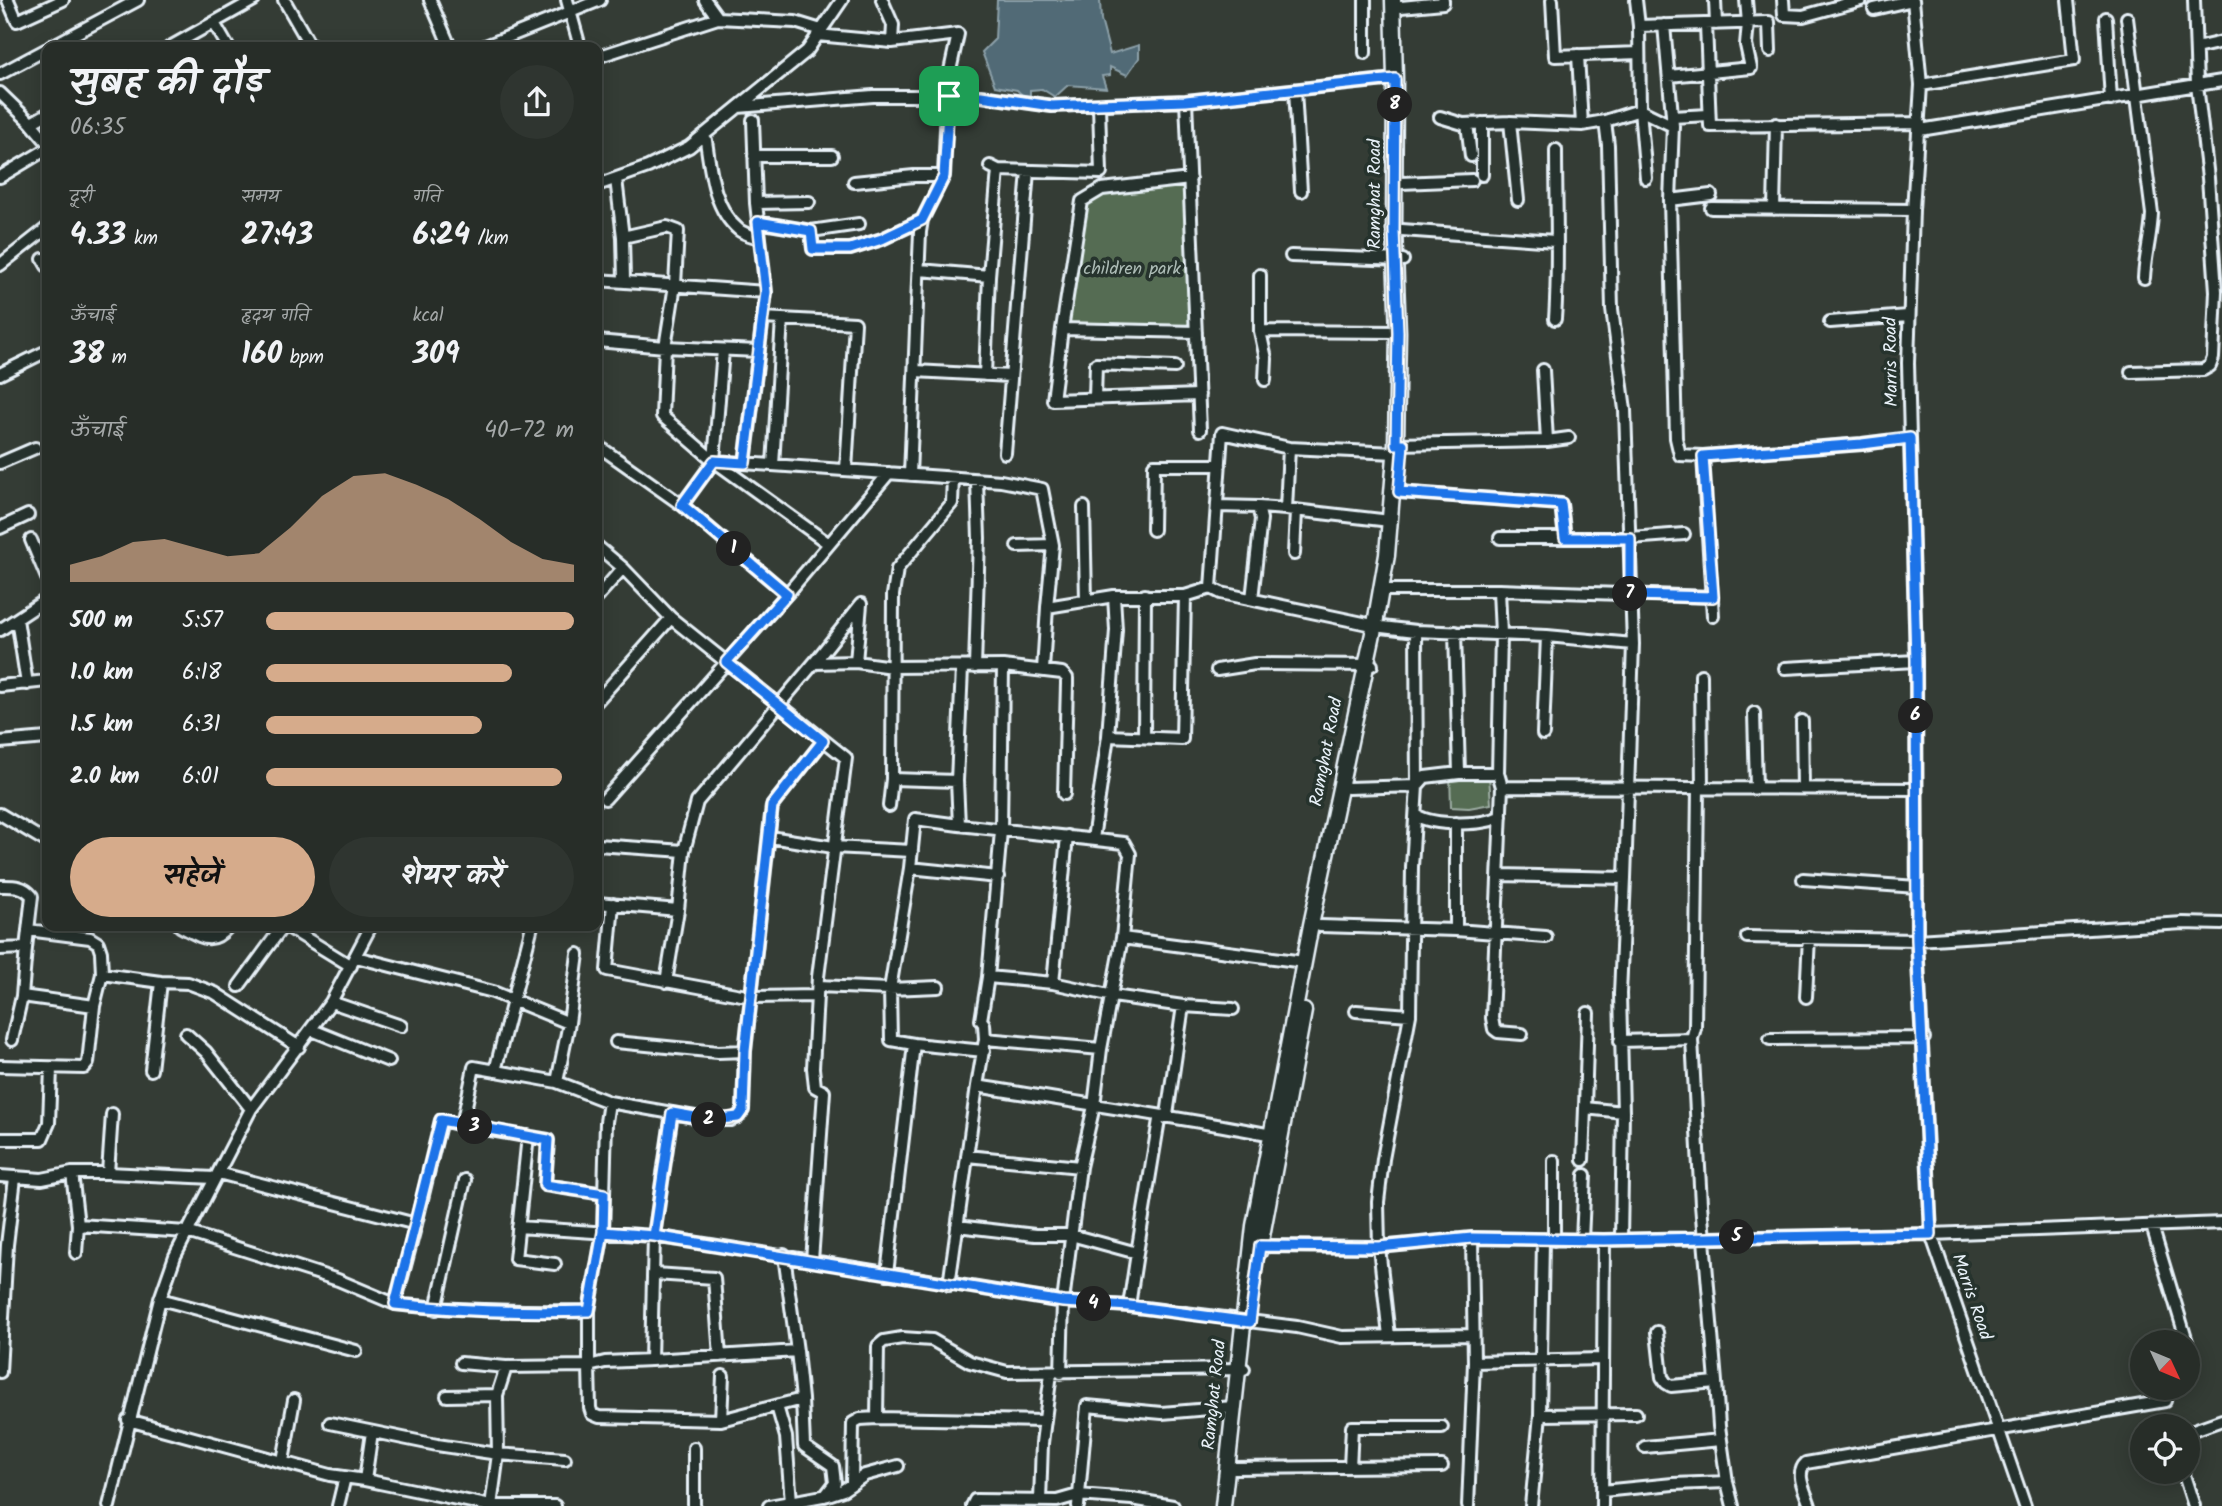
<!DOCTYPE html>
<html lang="hi">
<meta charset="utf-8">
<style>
body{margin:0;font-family:Kalam,"Playpen Sans Deva",sans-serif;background:#2f3530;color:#f1f3f6;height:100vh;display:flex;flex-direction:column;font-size:26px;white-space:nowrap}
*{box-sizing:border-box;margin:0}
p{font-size:23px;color:#a4a8a8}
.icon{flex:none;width:38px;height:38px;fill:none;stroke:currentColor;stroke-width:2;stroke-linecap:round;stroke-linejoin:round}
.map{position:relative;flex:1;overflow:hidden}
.drawer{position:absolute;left:42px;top:42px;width:560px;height:889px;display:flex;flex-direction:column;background:#272d28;border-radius:14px;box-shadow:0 4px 18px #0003,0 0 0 2px #434945}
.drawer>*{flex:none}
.needle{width:46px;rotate:134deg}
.buttons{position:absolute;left:2130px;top:1330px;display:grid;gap:14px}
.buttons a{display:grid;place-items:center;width:70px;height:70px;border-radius:50%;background:#272d28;box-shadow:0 4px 18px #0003,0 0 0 2px #434945;font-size:35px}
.pin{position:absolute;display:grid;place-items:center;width:60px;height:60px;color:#fff;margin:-30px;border-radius:14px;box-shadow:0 4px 10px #0006}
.km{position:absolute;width:35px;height:35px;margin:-18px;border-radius:50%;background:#222;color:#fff;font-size:19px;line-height:35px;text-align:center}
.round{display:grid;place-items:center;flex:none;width:74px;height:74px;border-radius:37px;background:#2f3530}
.overview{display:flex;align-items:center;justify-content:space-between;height:119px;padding:0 28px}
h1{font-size:38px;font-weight:600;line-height:52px}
.figures{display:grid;grid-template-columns:repeat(3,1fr);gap:10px;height:119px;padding:7px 28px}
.figures div{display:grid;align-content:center}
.figures b{font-size:30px;font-weight:600}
.figures small{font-size:19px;font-weight:400}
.figures p{font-size:19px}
.chart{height:196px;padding:14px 28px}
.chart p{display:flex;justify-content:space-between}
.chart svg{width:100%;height:126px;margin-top:7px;fill:#d6ab8b;opacity:.7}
.cta{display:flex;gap:14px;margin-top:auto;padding:14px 28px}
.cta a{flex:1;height:80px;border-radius:42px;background:#d6ab8b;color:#111;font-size:28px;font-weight:600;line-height:80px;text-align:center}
.cta a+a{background:#2f3530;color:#f1f3f6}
ul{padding:0 28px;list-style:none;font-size:23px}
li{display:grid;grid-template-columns:112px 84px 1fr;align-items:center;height:52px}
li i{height:18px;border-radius:9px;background:#d6ab8b}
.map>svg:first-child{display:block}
.green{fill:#556c52;stroke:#9eaea5;stroke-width:2}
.water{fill:#516b76;stroke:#8da1aa;stroke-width:2}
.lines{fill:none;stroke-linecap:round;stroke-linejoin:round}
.minor-casing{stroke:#e8f1f8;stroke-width:16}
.major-casing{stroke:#e8f1f8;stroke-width:19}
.minor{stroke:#26332d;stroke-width:10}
.major{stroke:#26332d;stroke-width:14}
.route-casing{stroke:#fff;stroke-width:14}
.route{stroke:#1a73e8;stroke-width:9}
.labels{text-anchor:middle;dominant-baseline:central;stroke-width:7;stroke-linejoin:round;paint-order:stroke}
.street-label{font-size:18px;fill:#e8f1f8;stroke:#26332d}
.park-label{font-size:18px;fill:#adbcb6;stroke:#26332d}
</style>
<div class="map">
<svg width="2222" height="1506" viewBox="0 0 2222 1506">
<rect width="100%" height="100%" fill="#343c35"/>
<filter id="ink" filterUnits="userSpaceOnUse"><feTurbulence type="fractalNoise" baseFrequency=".0143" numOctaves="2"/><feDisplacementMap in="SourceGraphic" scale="14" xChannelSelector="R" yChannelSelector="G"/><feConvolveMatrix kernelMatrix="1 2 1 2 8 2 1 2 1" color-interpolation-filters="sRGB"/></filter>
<g filter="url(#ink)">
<!-- green -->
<path class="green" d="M1190,179l6,153 -134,-3 19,-122 21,-18z
M1450,773l39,3 2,28 -22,4 -18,-1z"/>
<!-- water -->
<path class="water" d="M997,0h103l1,20 9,34 29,-9v13l-12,17 -17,-8v8l-8,1 4,12 -38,-3 -13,12 -13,-8 -12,1v8h-5l-8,-8 -22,-4 -13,-34 13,-13z"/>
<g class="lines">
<!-- minor casing -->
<g class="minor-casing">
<path id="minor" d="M8,0l9,21 46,-21
M284,0l27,47
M430,0l20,47
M567,0l13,47
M705,0l13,18 77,4 26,8
M882,0l11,25 -1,17
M1365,0v53
M1552,0l3,56 84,-3
M1636,0l3,26 130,-4 1,29
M1715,0l1,24
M1783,0l1,15 19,1 58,-16
M1913,0l8,85 -8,125 -5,153 8,298 1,279 14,294 94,272
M1401,7l42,-4v-3
M1874,9l39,-9
M2106,18l5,82
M2127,18l25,196c-1,23 -7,42 -8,64
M214,23l14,24
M1706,24l4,102 210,-3
M1664,25l9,101 -3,74 6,238 4,17 23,1 159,-12 48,-6
M1639,26l1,84 33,16
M817,35l75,7 66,-8 -10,46 -4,96 -22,44 -2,12 -10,243
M50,47l88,-47
M170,47l84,-47
M483,47l117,-47
M2196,48l26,-6
M1578,55l4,70
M597,57l121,-39
M0,74l47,-25
M1669,76l82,-8 -5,-23 2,-22 -2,-23
M1921,85l153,-25 -6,-60
M1295,90l6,101
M0,93l31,30 16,19
M738,107l135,-11h108l71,10 134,-5
M1440,117l23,7 47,-2 72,3 23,-4 3,24 4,164 13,101 8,234
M1672,117l37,-2
M1605,121l35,-11 6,68
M1510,122l8,78
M31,123l16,-9
M1482,123v52
M1467,124l4,32
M1920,130l302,-49
M705,134c5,31 7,74 34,96 5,4 14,6 20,8
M754,156h78
M990,166l8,4 103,3 -2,-68
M0,177l47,-28
M616,179l7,58 1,43
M1190,179l-88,10 -20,12 -20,128 134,3
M854,182l60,-6h30
M1401,183l71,-3
M597,185l51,-18 41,-20 118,-96 35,-51
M1670,200l41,-5
M756,203l53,-1
M1711,208l202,2
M1774,209l2,-85
M758,222l53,9 48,-7
M1402,230l153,11
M811,231l2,18h37l32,-10 40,-19
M623,237l44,-10 11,4 -3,54 -10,62 -3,69 52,45 115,83
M1291,256l112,4
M43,259l4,7
M0,265l47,-37
M920,270l69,6 -4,99
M1260,275v56l138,1
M989,276l9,-106
M597,280l169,12
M763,318l92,5 -9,147
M1555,319c4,-56 1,-113 1,-169
M1830,322l78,-6
M1062,329l-9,71 146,-5
M1260,331l6,28 -1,21
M597,341l68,6 94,4
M1543,370l4,71
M915,371l95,5
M2131,372l72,-2 7,-4 3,-8 3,-67 -8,-113 -11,-93 -3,-85
M0,374l47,-23
M1095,398l1,-34 79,3
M1200,430l-14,-329 209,-22
M1396,444l151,-3 22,-3
M597,445l85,60 32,-44 287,20 41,8 11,56 -6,62 67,-11h71l-3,143 -74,-3 8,-106 -2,-34
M1289,448l-3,61 104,12
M1005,453l23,-282
M1703,456l10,160
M714,461l9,-111
M0,463l35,-15
M745,463l21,-171 -10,-89 -3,-83
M773,465l9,-146
M1399,492l162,12 4,34h65l54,-4
M682,505l105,89
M1217,506l41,1
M1084,507l2,93
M0,528l28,-13
M1153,530l1,-65h66
M1500,538h65
M31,540l16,38
M1017,546l36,-1
M1294,554l2,-43
M1211,588l11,-155 67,15 106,5
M1387,590h112l213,7
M1185,596l26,-8 10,5 161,34 34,4 131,5 -4,98
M597,597l26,-29
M1252,599l9,-80 -3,-12 28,2
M17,619l10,65
M0,630l47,-31
M1416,631l1,155
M1455,632l4,141h39l4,14 413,2
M856,662l5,-58
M814,663l42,-1 36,5 111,-1 59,7 5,5v6l-3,110
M1003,666l-2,165 -13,146 65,6 60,13 70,10 50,3
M975,667l4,-129 -2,-58
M1785,668l131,-7
M1043,670l4,-63
M1217,670l38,-6 117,1
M1701,675l1,113
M0,686l47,-5
M597,701l74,-83
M1754,713l2,75
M1802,721l1,67
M1144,737l1,-142
M0,742l47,-4
M1498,773l3,-139 -2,-44
M892,779l1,-184 4,-26 55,-66 1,-25
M957,781l2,44 165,18 6,11 -8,84 182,24
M1417,786l8,-9 34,-4
M1502,787l-10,231 2,11 4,3 24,2
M1348,788l69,-2 -5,81 -2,148 -54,-4
M1698,788l-3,240 -3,11 9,165 15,178
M605,799l182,-205 102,-121
M889,806l3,-27 65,2 5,-113
M0,814l47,28
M1416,815c17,11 68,11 85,1
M770,837l63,10 79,4
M1093,839l15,-103
M597,845l87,6
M910,868l88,9
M1500,875l125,3 8,-234 -86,-8
M1803,879l114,8
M0,886c13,0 23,-1 32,10l-6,52
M597,903l81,7
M613,904l-6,66 145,27 65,-1
M180,926c22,11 31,21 49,0
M286,926l65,40
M1320,926l136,4 90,7
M28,930l62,8 8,5 3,9 1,22
M1456,930v-107
M1747,937l170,3 266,-17 39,1
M0,949l26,-1 -4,48 72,10
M356,957l137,35 76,31 -12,59
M666,982l12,-72 6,-59 13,-49 117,-139 47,-59
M1053,983l14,-147
M239,986l44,-60
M818,986l72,3 48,-2
M1806,997l3,-60
M331,1002l70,24
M1588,1013l-3,95 38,4 -2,128
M569,1023l9,-69
M312,1030l77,31
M186,1034l20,18 45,57
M985,1039l-1,-15 -3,-4 7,-43
M1770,1039l154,-1
M12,1040l10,-44
M1620,1041l72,-2
M616,1042l102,10 27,-1
M914,1044l70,7
M0,1066l84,2 4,-5 6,-57 8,-32 59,8 27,1 27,10 84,54
M151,1070l10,-88
M495,1071l37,-145
M977,1086l8,-47 116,10
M609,1102l-3,20 -3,110 -14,79v55l16,-4 46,-2 3,-124 18,-123
M1623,1112l-3,-118 5,-116
M462,1125l86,15 -3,45 59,9
M528,1136l-13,123 40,5
M0,1139h42l7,-16 2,-55
M967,1156l113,11
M1583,1160l2,-52
M1554,1161v79
M72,1173l6,52
M108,1173l4,-59
M218,1173l198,51 25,-104 21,5 12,-58 83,15 52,20 103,18h18l8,-3 5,-7 2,-59 27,-245 51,-65
M0,1176l42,3 30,-6h36l106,5
M416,1224l-21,80c65,7 129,8 194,7
M957,1226l78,9h36l66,18 22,-133 8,-5 16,-109
M2152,1226l35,116
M518,1227l136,9 158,25 12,-169 -9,-5 -2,-19 5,-91 28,-219 -175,-140 -48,-50 -26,-22
M1582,1240l3,-65
M1253,1246l126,1 93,-9 132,2 327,-6 291,-11
M76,1253l2,-28 109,7 151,48 57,24
M784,1255l13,96
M812,1261l251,41 66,4 168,21 45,10 131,-2
M655,1274l59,4 6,78
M887,1274l27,-230 -23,-4 -1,-51 20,-121 5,-49 44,6
M949,1285l28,-199c101,17 201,31 301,50
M160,1299l196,52
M1129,1306l8,-53
M436,1309l29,-129
M1657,1332l5,45 4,6 5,3 45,-4 3,44 8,56
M1389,1336l-10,-89 -1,-45 5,-43 27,-144
M1474,1362l127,-3
M461,1363l45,4 83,-1 1,42 2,6 7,3 122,3 81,-21 -5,-48 -146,9
M506,1367l-9,28 1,59 67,5
M0,1372l7,-127 8,-67
M1061,1373l2,-71 17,-135 14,-61 7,-57 21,-111
M447,1396l50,-1
M802,1399l2,47 29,20 2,17 -10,13
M777,1406l9,31 5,65
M1540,1415l96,-1
M128,1420l202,55 35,5 126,26h64
M721,1420l2,-44
M1044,1421l-167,-3 1,-72 6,-5 18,-3 30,2 38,22 37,10 237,-3
M330,1423l107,22 61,9 -7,52
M2188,1432l34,-12
M1645,1447l76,-7
M283,1461l11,-61
M1350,1467l2,-40h90
M1234,1468l208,-2
M2183,1472l11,34
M365,1480l7,-48
M852,1482l1,-59 7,-4 17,-1
M1602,1491l71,-7 54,-2 6,24
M1040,1501l2,-58 9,-70
M109,1506l51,-207 15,-43 76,-147 80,-107 40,-76
M338,1506l7,-29
M694,1506v-58
M769,1506l59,-11 15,-5 22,-15 33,-9
M972,1506l3,-6 82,1 21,-6 54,4 41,7
M1078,1506l9,-100 75,7 71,-6
M1468,1506l6,-144 -2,-124
M1531,1506l9,-91 3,-175
M1602,1506l2,-266
M1810,1506c-4,-14 -16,-32 -4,-43l359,-62"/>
</g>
<!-- major casing -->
<g class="major-casing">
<path id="major" d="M1259,1252l45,-241
M1223,1506l31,-280 57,-301 64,-301 12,-69 9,-111 2,-112 -4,-102 1,-151 -2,-79"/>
</g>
<!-- minor -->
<use href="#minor" class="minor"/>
<!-- major -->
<use href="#major" class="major"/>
</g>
</g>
<g class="lines" filter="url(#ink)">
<!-- route casing -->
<g class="route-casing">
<path id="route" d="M949,96l-5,80 -22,44 -40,19 -32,10h-37l-2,-18 -53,-9 8,70 -21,171 -31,-2 -32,44 105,89 -61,68 97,79 -51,65 -27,245 -2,59 -5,7 -26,3 -40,-7 -18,123 -51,-4 -14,79c-65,2 -129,0 -194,-7l46,-184 107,20 -3,45 59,9 -1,38 51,4 409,66 66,4 121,16 10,-76 119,1 93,-9 132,2 327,-6 -14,-294 -1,-280 -6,-222 -48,6 -159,12 10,141 -83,-2v-57h-65l-4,-34 -162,-12 4,-48h-7l2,-112 -4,-102 1,-151 -209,22 -87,3 -47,2 -71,-10h-32"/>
</g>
<!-- route -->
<use href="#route" class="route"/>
</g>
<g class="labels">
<!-- street labels -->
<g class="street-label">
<text transform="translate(1375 194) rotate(-90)">Ramghat Road</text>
<text transform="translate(1892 362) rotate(-91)">Marris Road</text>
<text transform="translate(1327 752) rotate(-79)">Ramghat Road</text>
<text transform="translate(1971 1297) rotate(71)">Marris Road</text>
<text transform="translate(1215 1395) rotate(-84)">Ramghat Road</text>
</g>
<!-- park labels -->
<g class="park-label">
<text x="1132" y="269">children park</text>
</g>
</g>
</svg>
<div class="buttons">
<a><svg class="needle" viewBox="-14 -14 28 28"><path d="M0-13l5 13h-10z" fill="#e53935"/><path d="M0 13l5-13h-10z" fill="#a4a8a8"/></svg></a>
<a><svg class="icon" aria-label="locate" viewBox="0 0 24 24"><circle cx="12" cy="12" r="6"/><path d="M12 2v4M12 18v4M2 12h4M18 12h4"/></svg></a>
</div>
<div class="pin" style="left:949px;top:96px;background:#1e9e55"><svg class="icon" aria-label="arrive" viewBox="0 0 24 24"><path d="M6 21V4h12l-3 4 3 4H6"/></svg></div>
<b class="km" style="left:734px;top:549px">1</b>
<b class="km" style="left:709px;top:1120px">2</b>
<b class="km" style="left:475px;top:1127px">3</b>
<b class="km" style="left:1094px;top:1304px">4</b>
<b class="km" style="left:1737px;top:1237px">5</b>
<b class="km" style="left:1916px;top:716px">6</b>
<b class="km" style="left:1630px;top:594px">7</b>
<b class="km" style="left:1395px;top:105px">8</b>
<section class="drawer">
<div class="overview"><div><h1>सुबह की दौड़</h1><p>06:35</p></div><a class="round"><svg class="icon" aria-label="share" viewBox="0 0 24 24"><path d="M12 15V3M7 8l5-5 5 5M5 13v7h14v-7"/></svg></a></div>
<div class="figures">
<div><p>दूरी</p><b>4.33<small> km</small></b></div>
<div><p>समय</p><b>27:43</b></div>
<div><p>गति</p><b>6:24<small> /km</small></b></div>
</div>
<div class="figures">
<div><p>ऊँचाई</p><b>38<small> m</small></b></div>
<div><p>हृदय गति</p><b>160<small> bpm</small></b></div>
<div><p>kcal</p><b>309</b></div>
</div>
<div class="chart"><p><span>ऊँचाई</span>40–72 m</p>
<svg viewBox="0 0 160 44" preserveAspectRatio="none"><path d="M0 44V38L10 35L20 30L30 29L40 32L50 35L60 34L70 25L80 14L90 7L100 6L110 10L120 15L130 22L140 30L150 36L160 38V44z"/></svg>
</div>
<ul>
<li><b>500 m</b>5:57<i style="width:100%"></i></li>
<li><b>1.0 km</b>6:18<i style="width:80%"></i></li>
<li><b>1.5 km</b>6:31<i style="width:70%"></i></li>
<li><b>2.0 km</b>6:01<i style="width:96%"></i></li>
</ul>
<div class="cta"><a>सहेजें</a><a>शेयर करें</a></div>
</section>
</div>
